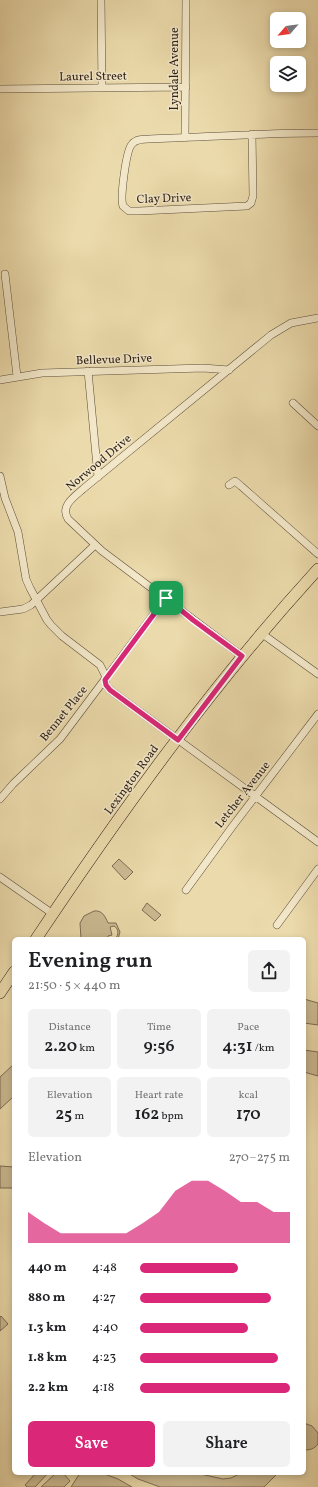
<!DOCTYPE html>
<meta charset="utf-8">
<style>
body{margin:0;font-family:Vollkorn,serif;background:#f2f2f2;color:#202124;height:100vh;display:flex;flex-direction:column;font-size:15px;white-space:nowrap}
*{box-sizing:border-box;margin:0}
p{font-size:13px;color:#757577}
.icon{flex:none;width:22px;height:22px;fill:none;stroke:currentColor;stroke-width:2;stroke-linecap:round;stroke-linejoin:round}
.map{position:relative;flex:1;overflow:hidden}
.side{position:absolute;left:12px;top:937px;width:294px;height:538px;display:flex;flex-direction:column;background:#fff;border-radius:6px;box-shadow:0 2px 6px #0003}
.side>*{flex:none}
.needle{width:26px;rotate:242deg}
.tools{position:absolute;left:270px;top:12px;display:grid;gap:8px}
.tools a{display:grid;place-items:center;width:36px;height:36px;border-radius:6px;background:#fff;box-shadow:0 2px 6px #0003;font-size:20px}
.pin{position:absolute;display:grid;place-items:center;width:34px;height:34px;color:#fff;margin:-17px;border-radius:8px;box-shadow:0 2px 6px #0006}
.round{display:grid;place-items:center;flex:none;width:42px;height:42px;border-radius:6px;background:#f2f2f2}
.head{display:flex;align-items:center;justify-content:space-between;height:68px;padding:0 16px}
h1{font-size:22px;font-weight:600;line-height:30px}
.stats{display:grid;grid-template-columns:repeat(3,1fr);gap:6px;height:68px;padding:4px 16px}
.stats div{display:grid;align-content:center;border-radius:6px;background:#f2f2f2;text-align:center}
.stats b{font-size:17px;font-weight:600}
.stats small{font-size:11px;font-weight:400}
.stats p{font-size:11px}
.chart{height:112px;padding:8px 16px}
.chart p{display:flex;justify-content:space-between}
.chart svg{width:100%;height:72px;margin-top:4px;fill:#db2777;opacity:.7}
.primary-button{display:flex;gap:8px;margin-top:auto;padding:8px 16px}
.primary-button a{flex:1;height:46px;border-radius:6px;background:#db2777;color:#fff;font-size:16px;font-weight:600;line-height:46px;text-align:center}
.primary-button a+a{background:#f2f2f2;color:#202124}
ul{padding:0 16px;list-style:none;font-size:13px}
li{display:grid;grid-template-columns:64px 48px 1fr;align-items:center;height:30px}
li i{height:10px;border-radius:5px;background:#db2777}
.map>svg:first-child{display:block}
.green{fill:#cbba92;stroke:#7c6c54}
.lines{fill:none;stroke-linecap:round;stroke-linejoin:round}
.minor-casing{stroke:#5c4e3b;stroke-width:8}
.primary-casing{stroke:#2d1f16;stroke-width:12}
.minor{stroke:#f2e7c8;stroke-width:7}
.primary{stroke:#ebdaab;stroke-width:11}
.route-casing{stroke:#fff;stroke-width:8}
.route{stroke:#db2777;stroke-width:5}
.labels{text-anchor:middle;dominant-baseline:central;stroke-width:3;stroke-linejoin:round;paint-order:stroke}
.street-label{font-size:12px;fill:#2d1f16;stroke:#f2e7c8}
</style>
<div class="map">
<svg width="318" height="1487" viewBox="0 0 318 1487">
<rect width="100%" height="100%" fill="#ebdaab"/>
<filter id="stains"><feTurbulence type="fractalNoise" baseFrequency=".005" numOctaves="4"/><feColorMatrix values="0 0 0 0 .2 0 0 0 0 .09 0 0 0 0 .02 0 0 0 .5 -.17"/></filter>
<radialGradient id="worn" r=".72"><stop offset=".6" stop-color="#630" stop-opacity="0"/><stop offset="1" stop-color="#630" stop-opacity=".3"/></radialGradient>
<!-- green -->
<path class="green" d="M119,859l14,13 -8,8 -13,-14z
M147,903l14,12 -6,6 -13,-11z
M94,911c8,-1 11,5 14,12h8l4,9 -2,7h-3c4,-4 4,-10 -1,-13l-4,1 2,8 -4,1 -1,3h-26l-1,-16 4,-7z
M304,999l14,4v22l-14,-2z
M304,1050l14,2v24l-14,-4z
M14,1064v32l-14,13v-32z
M0,1166l14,1v21h-14z
M1,1316l7,8 -8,7v-14z
M304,1423l8,3 6,7v11c-4,5 -8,6 -14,6z
M36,1473h12l-13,14h-8l-2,-2z
M56,1473h7l7,8 -6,6h-23z
M80,1473h22l16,6 14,8h-61z
M128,1473h68l27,6 8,-1 10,-5h37l-14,14h-104l-22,-8z"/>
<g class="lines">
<!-- minor casing -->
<g class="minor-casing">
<path id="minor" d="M101,0l1,88
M0,89l186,-2
M252,134l1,62 -2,7 -4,3 -108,5h-10l-6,-5c-3,-8 3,-56 9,-62 4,-5 11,-5 17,-5 57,-2 113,-6 169,-6
M185,138l1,-138
M5,274l12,102
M88,371l10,106
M0,380l42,-7 161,-5 26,2
M293,403l25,23
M0,476l5,22 13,34 8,47 4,9 17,32 4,5 11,11 38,29 5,10 1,10 4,5 208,152
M229,485l6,-4 6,5 77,68
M0,612l23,-3 8,-4 64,-60
M261,633l57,41
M242,656l-140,-105 -34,-32c-8,-13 6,-22 15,-30l188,-154 20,-12 27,-5
M0,799l13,-15 47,-45 106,-141
M0,877l53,37
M186,890l46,-63 86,-113
M277,925l41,-56"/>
</g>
<!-- primary casing -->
<g class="primary-casing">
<path id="primary" d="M36,939c86,-129 177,-255 282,-370
M0,993l14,-21"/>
</g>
<!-- minor -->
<use href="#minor" class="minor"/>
<!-- primary -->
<use href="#primary" class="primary"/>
</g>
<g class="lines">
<!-- route casing -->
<g class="route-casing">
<path id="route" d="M166,598l27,22 49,36 -64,84 -68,-50 -4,-5 -1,-5z"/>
</g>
<!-- route -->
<use href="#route" class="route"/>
</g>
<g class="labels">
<!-- street labels -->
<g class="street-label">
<text transform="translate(175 69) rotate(-90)">Lyndale Avenue</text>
<text transform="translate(93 77) rotate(-1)">Laurel Street</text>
<text transform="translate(164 199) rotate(-2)">Clay Drive</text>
<text transform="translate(114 360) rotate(-2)">Bellevue Drive</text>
<text transform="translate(99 463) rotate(-40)">Norwood Drive</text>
<text transform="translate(64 714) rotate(-51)">Bennet Place</text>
<text transform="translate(132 780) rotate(-54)">Lexington Road</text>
<text transform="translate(243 795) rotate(-52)">Letcher Avenue</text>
</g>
</g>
<rect width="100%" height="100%" filter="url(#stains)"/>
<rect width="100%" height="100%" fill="url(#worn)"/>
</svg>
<div class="tools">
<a><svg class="needle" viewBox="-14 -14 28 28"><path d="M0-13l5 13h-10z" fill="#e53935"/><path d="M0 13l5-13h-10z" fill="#757577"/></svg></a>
<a><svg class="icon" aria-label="layers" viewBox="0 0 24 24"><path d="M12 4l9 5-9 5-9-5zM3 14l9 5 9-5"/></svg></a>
</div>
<div class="pin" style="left:166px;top:598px;background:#1e9e55"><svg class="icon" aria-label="arrive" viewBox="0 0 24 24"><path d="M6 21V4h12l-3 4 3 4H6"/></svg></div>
<section class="side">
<div class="head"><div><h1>Evening run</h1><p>21:50 · 5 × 440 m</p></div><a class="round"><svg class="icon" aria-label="share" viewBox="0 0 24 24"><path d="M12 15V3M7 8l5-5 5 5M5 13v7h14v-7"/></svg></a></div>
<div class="stats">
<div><p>Distance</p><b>2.20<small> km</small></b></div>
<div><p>Time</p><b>9:56</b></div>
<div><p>Pace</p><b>4:31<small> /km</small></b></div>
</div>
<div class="stats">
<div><p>Elevation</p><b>25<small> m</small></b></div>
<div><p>Heart rate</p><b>162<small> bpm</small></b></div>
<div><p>kcal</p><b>170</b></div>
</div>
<div class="chart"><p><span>Elevation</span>270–275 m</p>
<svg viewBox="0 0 160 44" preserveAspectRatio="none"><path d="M0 44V25L10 32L20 38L30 38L40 38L50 38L60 38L70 32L80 25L90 12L100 6L110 6L120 12L130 19L140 19L150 25L160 25V44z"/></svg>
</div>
<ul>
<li><b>440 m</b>4:48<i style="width:65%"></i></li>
<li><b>880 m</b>4:27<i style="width:87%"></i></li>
<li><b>1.3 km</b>4:40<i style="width:72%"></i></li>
<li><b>1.8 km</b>4:23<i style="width:92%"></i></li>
<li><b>2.2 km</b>4:18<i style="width:100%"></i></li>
</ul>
<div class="primary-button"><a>Save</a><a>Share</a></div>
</section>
</div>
